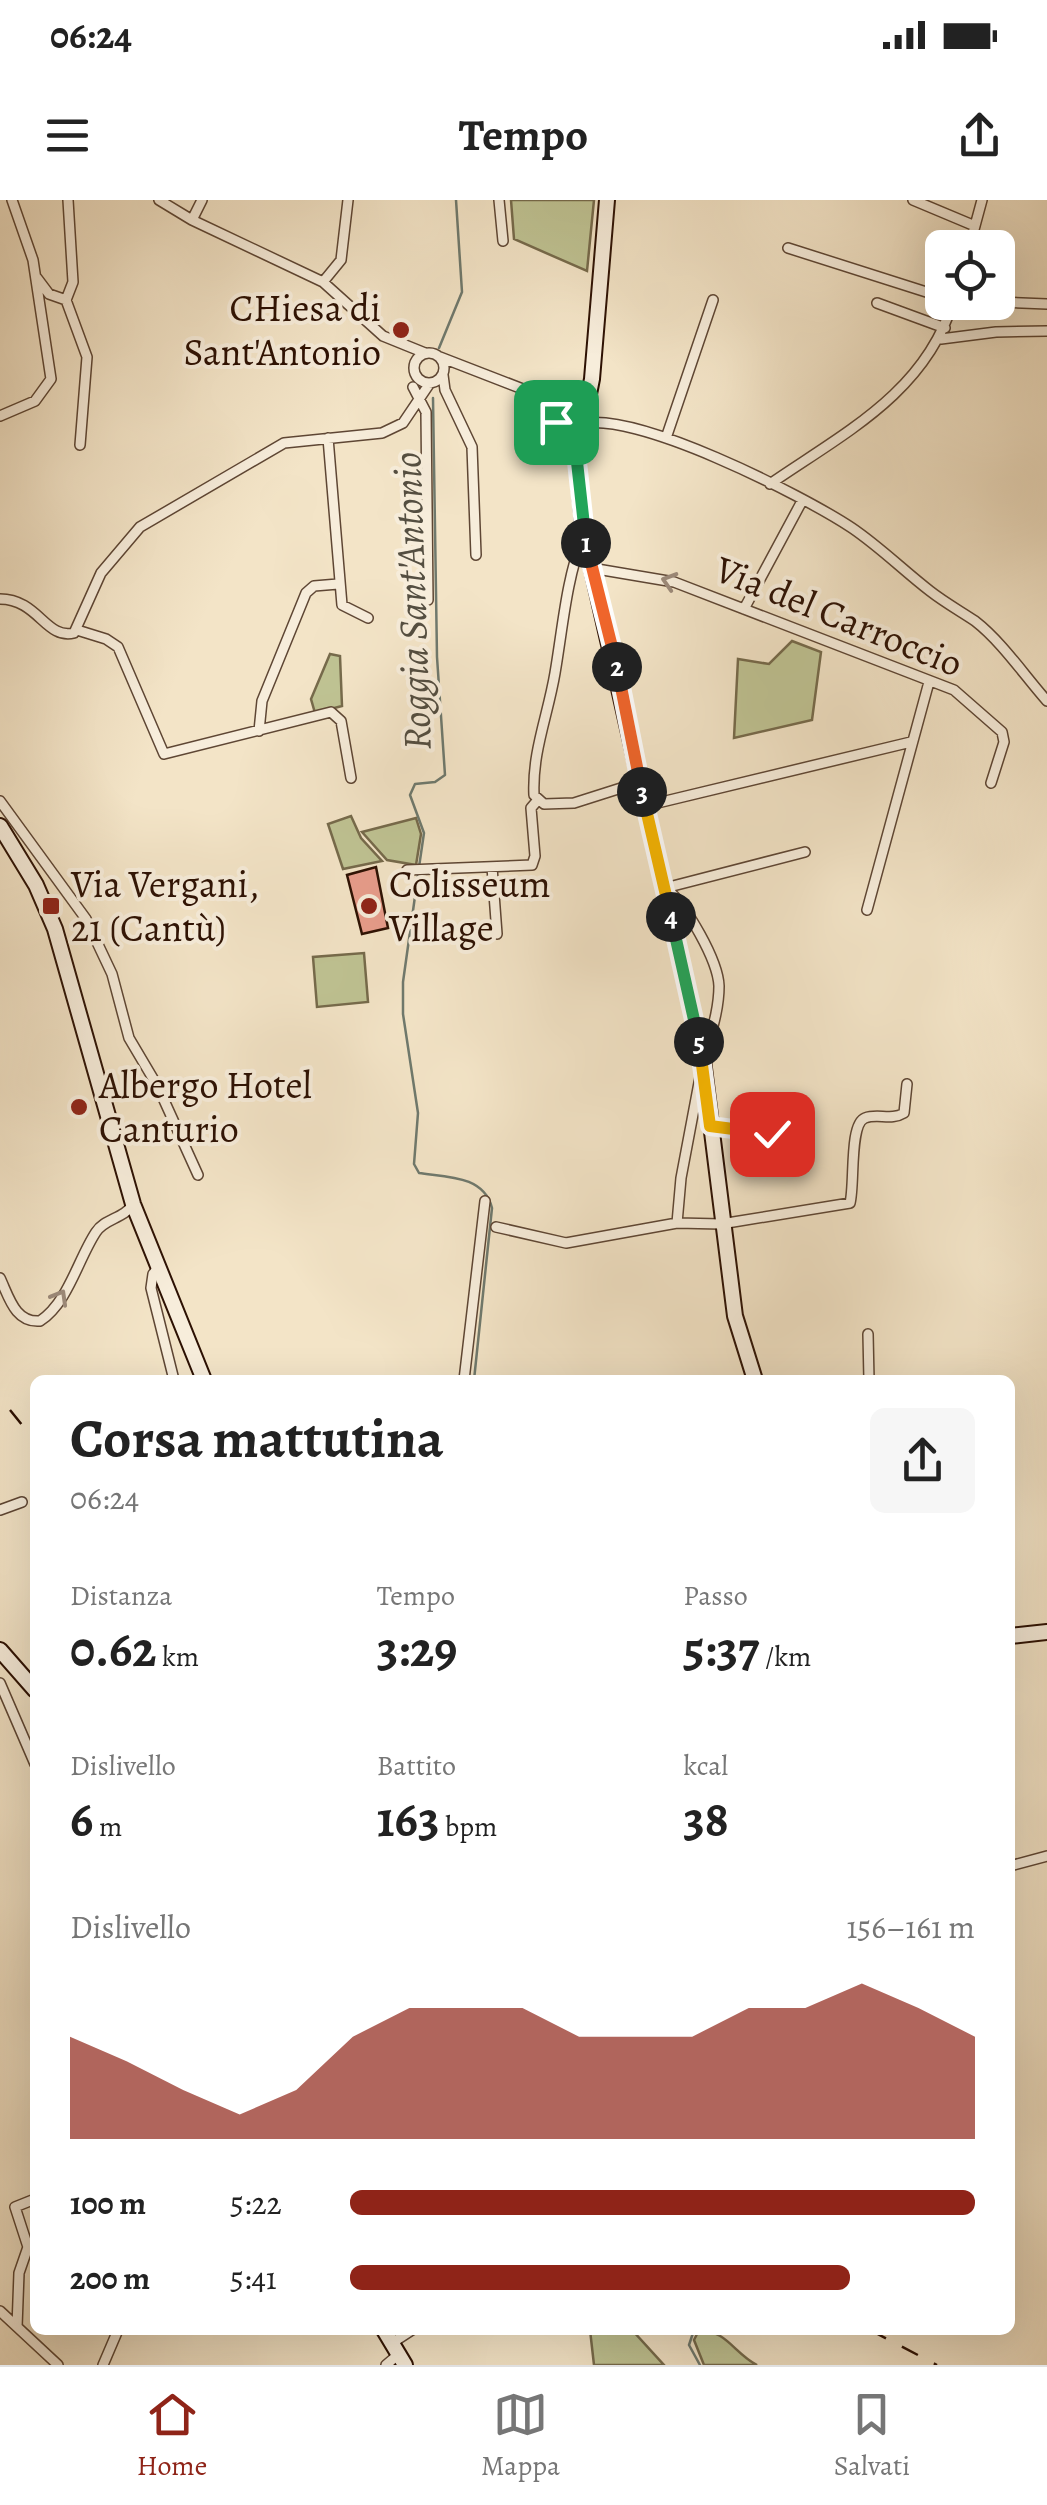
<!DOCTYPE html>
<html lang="it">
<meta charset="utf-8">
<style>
body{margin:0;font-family:Alegreya,serif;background:#f6f6f6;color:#222;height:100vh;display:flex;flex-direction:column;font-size:38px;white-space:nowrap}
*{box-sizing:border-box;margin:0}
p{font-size:32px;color:#767676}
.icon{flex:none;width:55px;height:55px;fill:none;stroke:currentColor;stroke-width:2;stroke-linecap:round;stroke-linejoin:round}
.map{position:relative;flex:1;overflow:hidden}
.panel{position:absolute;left:30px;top:1175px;width:985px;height:960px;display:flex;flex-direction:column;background:#fff;border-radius:15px;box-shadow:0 10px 40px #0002}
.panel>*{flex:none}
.tools{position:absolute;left:925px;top:30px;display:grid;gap:20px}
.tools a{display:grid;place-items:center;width:90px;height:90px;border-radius:15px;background:#fff;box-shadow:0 10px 40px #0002;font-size:50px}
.pin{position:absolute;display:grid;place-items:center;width:85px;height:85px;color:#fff;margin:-42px;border-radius:20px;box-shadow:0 5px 15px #0006}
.km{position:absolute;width:50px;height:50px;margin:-25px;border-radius:50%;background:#222;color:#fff;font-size:28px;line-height:50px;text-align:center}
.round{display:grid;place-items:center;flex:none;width:105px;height:105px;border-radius:15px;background:#f6f6f6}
.overview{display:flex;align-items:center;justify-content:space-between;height:170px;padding:0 40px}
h1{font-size:55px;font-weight:700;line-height:75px}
.metrics{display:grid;grid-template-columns:repeat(3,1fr);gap:15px;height:170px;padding:10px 40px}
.metrics div{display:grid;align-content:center}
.metrics b{font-size:50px;font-weight:700}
.metrics small{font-size:28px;font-weight:400}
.metrics p{font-size:28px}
.chart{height:280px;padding:20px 40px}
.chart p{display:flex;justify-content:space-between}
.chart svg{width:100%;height:180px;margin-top:10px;fill:#8f2418;opacity:.7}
ul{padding:0 40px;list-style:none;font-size:32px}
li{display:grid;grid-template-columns:160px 120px 1fr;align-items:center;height:75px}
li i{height:25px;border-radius:12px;background:#8f2418}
.status{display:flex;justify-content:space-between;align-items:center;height:70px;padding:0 50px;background:#fff;direction:ltr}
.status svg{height:28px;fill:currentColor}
header{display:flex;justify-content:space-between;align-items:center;height:130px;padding:0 40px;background:#fff;font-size:45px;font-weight:700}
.dock{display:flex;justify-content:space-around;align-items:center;height:140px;border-top:2px solid #e0e0e0;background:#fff;font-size:28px;color:#767676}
.dock a{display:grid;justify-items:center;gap:5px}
.dock .current{color:#8f2418}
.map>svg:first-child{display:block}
.green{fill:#bfc393;stroke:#766a4b;stroke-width:2.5}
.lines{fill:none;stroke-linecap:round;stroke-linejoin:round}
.stream{stroke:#6f796d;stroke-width:2.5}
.building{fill:#e89d8c;stroke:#2d1103;stroke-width:2.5}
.street-casing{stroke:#5e4634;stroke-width:12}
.secondary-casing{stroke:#2d1103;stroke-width:18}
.street{stroke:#f7eddb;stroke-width:9}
.secondary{stroke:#f7eddb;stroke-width:14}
.rail{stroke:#2d1103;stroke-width:2.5;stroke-dasharray:18 18;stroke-linecap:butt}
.oneway{stroke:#9c8a7a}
.split-1-casing{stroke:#fff;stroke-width:20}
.split-2-casing{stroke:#fff;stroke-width:20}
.split-3-casing{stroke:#fff;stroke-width:20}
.split-4-casing{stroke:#fff;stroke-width:20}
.split-5-casing{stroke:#fff;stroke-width:20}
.split-6-casing{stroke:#fff;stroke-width:20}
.split-1{stroke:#22a559;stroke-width:12}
.split-2{stroke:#f0652b;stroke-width:12}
.split-3{stroke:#f0652b;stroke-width:12}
.split-4{stroke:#f5b400;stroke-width:12}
.split-5{stroke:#22a559;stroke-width:12}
.split-6{stroke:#f5b400;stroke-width:12}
.poi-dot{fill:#8f2418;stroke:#f7eddb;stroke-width:4}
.labels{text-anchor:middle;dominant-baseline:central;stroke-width:8;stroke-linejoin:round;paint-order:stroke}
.poi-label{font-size:38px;fill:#2d1103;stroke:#f7eddb;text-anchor:start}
.street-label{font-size:38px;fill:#2d1103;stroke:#f7eddb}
.water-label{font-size:40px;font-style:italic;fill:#544e41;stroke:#f7eddb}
</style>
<div class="status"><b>06:24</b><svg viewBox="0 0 49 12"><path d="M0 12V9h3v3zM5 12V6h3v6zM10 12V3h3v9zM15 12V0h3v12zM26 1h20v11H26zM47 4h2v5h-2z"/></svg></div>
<header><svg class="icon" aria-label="menu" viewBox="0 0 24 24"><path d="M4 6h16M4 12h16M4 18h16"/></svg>Tempo<svg class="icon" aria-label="share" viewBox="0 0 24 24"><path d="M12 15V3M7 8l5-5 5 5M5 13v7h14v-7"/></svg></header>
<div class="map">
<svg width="1047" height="2165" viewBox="0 0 1047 2165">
<rect width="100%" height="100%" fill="#f3e4c7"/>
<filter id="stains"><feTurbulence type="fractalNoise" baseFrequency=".002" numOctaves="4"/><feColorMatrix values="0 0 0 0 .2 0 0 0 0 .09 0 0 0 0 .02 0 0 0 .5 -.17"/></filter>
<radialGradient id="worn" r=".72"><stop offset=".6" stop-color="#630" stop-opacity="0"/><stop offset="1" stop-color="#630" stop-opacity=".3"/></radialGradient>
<!-- green -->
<path class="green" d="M511,0h83l-7,71 -73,-32z
M792,441l29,11 -9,68 -78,18 4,-79 31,5z
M330,454l10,2 2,50 -27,7 -4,-14z
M351,616l10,22 21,23 -39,8 -15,-45z
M416,618l5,16 -5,31 -29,-5 -25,-28z
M364,753l4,49 -51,5 -4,-50z
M590,2130h42l32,35h-70z
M699,2130c27,0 36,24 58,35h-53l-10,-25z"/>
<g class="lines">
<!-- stream -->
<path class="stream" d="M439,148l23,-56 -6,-92
M419,667l5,-34 -14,-38 5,-11 20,-2 10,-7 -8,-118 -4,-259
M418,675l-15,107v32l15,99 -4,51 5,9c26,4 65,2 73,35l-18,172
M694,2130l-5,15 11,20"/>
</g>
<!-- building -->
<path class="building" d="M376,667l12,61 -26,6 -15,-59z"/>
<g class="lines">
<!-- street casing -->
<g class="street-casing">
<path id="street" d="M68,0l5,82 -7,18 21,57 -7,88
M159,0l33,20 131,62 60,54 42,17
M499,0l4,41
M913,0l62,26
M192,20l10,-20
M788,48l154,49
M969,48l13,-48
M37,78l12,16 17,6
M323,82l18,-22 7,-60
M998,102l49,2
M877,103l68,25
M941,139l55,-7 51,-1
M414 168a15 15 0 1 1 30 0a15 15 0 1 1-30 0Z
M440,157l106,41 16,13
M443,175l2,15 27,57 4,108
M413,187l13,25 2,188
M0,216l35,-15 16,-22 -18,-119 -21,-60
M578,225c52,-18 226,71 274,103 28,19 52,43 78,63 14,11 30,20 45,30 27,21 49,54 72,80
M328,238l14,167 26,13
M666,238l47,-138
M770,284c74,-51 155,-91 183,-182
M583,336c-17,45 -20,90 -28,137 -7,42 -23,79 -21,122l10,9 30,-1 66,-21
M591,368l83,14 280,108 48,42 2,10 -13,41
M0,399c38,0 46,41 74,34l27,-60 39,-46 144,-84 98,-10 21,-10 27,-40
M744,409l58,-108
M77,430l29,9 12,8 46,107 167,-42 10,9 10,57
M259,531l3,-30 44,-108 8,-7 24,-2
M0,601l86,118 26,55 17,64 29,49 40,88
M645,606l266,-64
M492,667l5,67
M407,670l125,-5 3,-9 -4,-48 6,-7
M665,688l140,-36
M667,689c19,16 51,71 52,97 0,24 -8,47 -14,70
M867,710l62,-228
M710,926l61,8 5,-21
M677,1023l44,1 129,-21c5,-19 -1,-79 15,-85 13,-5 26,3 39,-5l3,-29
M496,1027l70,16 111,-20 4,-45 20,-106
M158,1068l-5,6 -2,14 23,92
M0,1078c9,19 15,45 40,43 28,-18 38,-62 56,-89 9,-14 28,-13 37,-28
M868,1134l1,46
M464,1180l21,-179
M0,1310l22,-8
M0,1483l35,81
M1010,1666l37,-10
M0,2111l58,54
M17,2127l2,-54 9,-26 -13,-40 20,-8
M392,2143l20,-13
M103,2165l15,-35
M386,2165l13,-11"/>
</g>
<!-- secondary casing -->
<g class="secondary-casing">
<path id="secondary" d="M607,0l-15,179 -5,25 -13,25 10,105 119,526 32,256 20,64
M571,249l-15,-25v-7l6,-6 8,-1 14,-19
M0,626l36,59 19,44 78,275 71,176
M1010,1436l37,-4
M0,1450l35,40
M384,2130l21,35"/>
</g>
<!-- street -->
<use href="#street" class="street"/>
<!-- secondary -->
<use href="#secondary" class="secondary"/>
<!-- rail -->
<path class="rail" d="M10,1210l25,31
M870,2130l67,35"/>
</g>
<!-- one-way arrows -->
<defs><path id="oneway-chevron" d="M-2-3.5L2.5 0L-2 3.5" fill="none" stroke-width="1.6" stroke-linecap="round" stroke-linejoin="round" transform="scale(2.5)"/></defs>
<g class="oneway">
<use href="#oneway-chevron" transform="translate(669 381) rotate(-163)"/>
<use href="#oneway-chevron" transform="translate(60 1097) rotate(-60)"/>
</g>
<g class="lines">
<!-- split-1 casing -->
<g class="split-1-casing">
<path id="split-1" d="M556,222l21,40 9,81"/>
</g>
<!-- split-2 casing -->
<g class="split-2-casing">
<path id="split-2" d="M586,343l31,124"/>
</g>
<!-- split-3 casing -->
<g class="split-3-casing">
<path id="split-3" d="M617,467l25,125"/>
</g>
<!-- split-4 casing -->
<g class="split-4-casing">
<path id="split-4" d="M642,592l29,125"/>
</g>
<!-- split-5 casing -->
<g class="split-5-casing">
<path id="split-5" d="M671,717l28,125"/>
</g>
<!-- split-6 casing -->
<g class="split-6-casing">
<path id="split-6" d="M699,842l11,84 62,8"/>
</g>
<!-- split-1 -->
<use href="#split-1" class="split-1"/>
<!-- split-2 -->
<use href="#split-2" class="split-2"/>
<!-- split-3 -->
<use href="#split-3" class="split-3"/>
<!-- split-4 -->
<use href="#split-4" class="split-4"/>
<!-- split-5 -->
<use href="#split-5" class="split-5"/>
<!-- split-6 -->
<use href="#split-6" class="split-6"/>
</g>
<!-- markers -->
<g class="poi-dot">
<circle cx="401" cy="130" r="10"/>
<rect x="41" y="696" width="20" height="20" rx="5"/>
<circle cx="369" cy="706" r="10"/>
<circle cx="79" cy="907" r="10"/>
</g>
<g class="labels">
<!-- poi labels -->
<g class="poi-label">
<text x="381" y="108" text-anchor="end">CHiesa di<tspan x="381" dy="44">Sant'Antonio</tspan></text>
<text x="71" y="684">Via Vergani,<tspan x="71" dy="44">21 (Cantù)</tspan></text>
<text x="389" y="684">Colisseum<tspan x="389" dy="44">Village</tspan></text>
<text x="99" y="885">Albergo Hotel<tspan x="99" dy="44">Canturio</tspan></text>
</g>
<!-- street labels -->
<g class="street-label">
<text transform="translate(839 416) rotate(22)">Via del Carroccio</text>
</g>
<!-- water labels -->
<g class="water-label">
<text transform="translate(412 401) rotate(-92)">Roggia Sant'Antonio</text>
</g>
</g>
<rect width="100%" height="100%" filter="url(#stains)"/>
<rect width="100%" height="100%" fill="url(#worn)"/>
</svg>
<div class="tools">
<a><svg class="icon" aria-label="locate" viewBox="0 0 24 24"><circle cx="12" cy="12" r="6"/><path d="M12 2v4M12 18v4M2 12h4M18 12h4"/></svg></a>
</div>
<div class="pin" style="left:556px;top:222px;background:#1e9e55"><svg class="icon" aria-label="arrive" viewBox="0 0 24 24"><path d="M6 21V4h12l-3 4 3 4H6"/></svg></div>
<div class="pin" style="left:772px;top:934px;background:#d93025"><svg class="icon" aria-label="check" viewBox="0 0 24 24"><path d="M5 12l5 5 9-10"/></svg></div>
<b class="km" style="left:586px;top:343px">1</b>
<b class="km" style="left:617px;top:467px">2</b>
<b class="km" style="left:642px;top:592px">3</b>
<b class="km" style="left:671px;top:717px">4</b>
<b class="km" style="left:699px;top:842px">5</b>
<section class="panel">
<div class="overview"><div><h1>Corsa mattutina</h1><p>06:24</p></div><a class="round"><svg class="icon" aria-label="share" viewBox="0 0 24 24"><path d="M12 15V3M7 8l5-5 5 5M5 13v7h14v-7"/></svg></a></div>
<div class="metrics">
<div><p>Distanza</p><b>0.62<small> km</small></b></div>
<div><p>Tempo</p><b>3:29</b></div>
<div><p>Passo</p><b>5:37<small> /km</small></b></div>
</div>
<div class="metrics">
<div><p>Dislivello</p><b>6<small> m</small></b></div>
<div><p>Battito</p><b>163<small> bpm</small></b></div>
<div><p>kcal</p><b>38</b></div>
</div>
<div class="chart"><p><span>Dislivello</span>156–161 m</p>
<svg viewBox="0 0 160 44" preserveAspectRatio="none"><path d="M0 44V19L10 25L20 32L30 38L40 32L50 19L60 12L70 12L80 12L90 19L100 19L110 19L120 12L130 12L140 6L150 12L160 19V44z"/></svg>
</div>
<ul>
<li><b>100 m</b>5:22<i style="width:100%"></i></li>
<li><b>200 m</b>5:41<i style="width:80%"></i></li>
</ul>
</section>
</div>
<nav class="dock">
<a class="current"><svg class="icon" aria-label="home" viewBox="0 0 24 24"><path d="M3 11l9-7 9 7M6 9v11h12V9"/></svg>Home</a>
<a><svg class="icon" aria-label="map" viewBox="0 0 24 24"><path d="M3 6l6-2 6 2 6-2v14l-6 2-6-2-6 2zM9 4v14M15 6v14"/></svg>Mappa</a>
<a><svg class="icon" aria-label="saved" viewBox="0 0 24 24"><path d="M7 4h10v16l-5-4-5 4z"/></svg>Salvati</a>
</nav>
